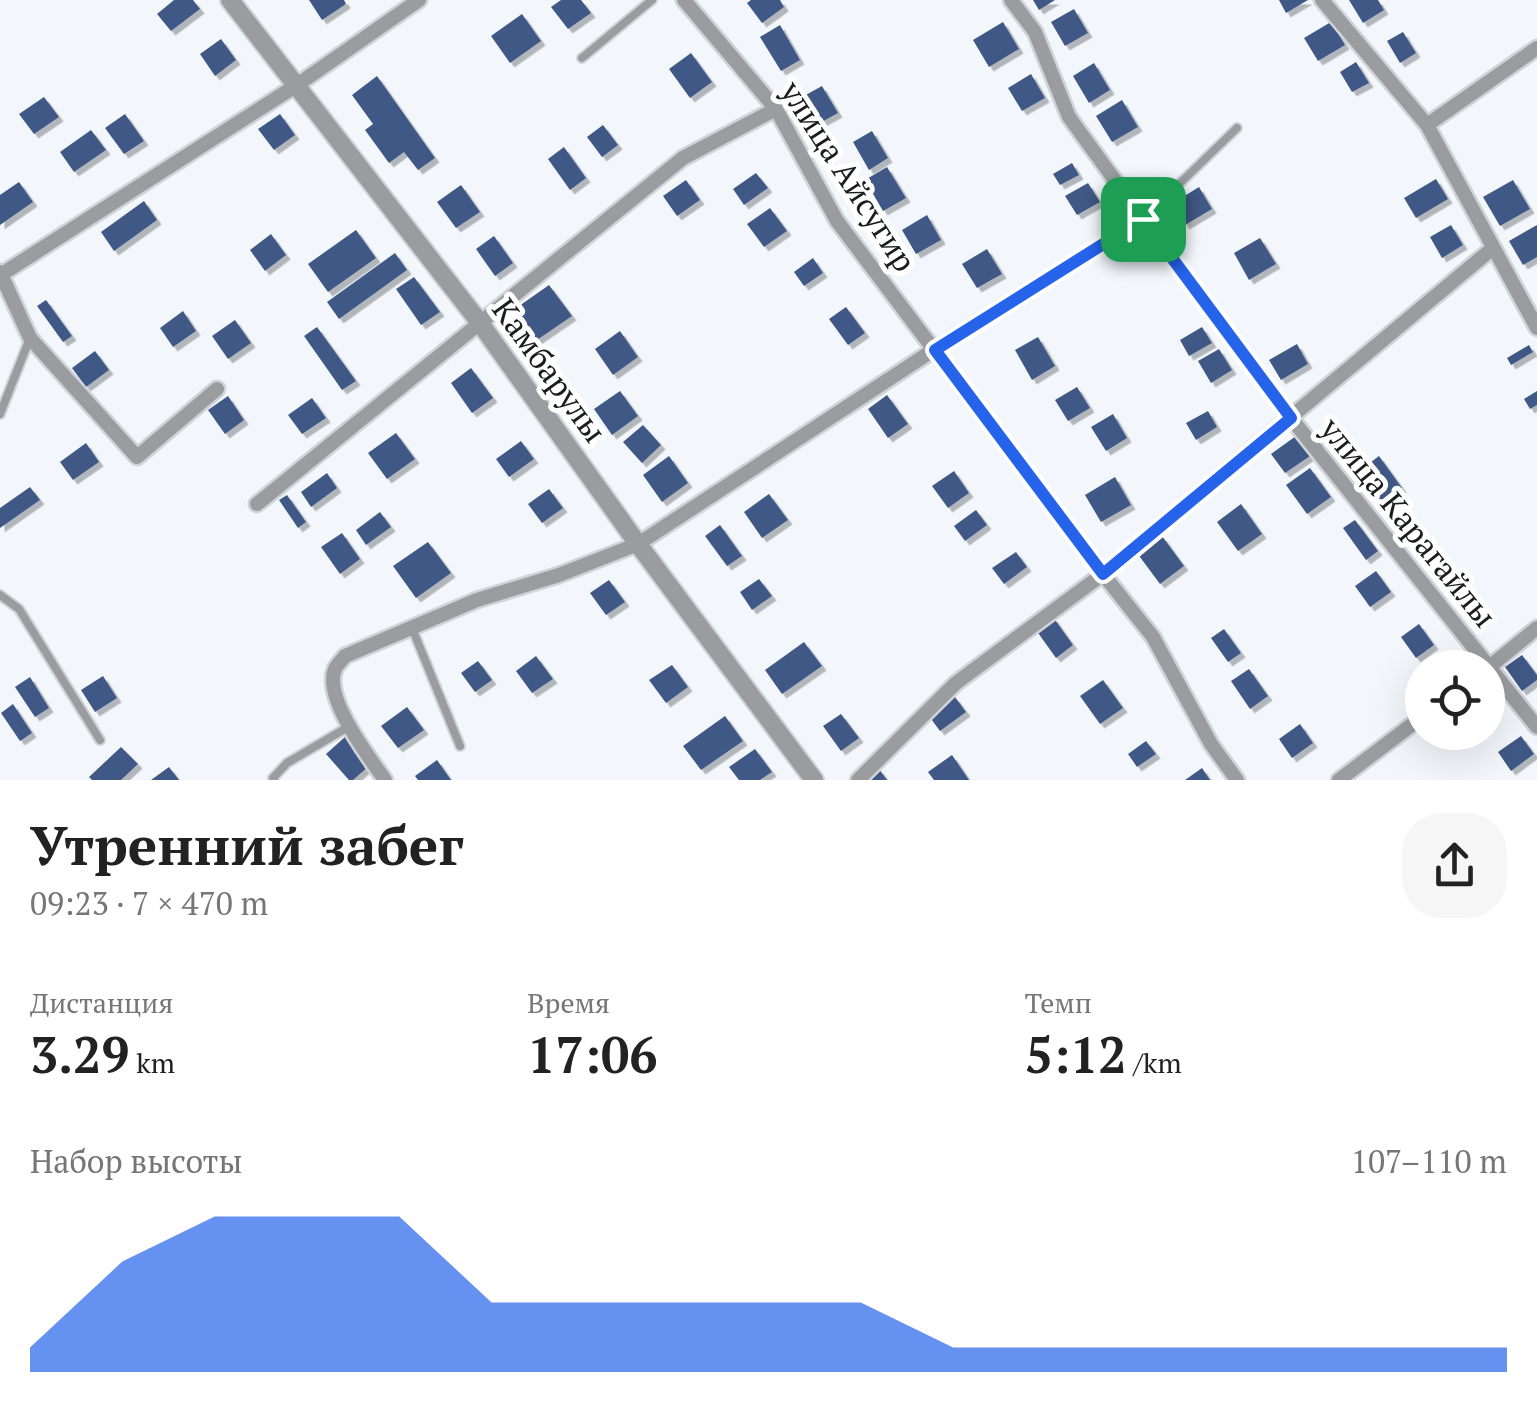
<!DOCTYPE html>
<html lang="ru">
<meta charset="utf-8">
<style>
body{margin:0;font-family:"PT Serif",serif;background:#f6f6f6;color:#222;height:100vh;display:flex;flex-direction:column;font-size:38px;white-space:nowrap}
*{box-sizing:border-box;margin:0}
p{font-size:32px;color:#767676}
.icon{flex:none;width:55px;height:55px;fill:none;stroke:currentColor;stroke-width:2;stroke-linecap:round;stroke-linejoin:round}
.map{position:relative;height:780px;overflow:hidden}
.sheet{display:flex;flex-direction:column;background:#fff;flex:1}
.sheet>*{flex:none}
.controls{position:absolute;left:1405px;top:650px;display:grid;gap:20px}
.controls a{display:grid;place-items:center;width:100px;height:100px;border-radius:50%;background:#fff;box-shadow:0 10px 40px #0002;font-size:50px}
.pin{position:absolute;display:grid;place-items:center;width:85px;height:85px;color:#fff;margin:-42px;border-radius:20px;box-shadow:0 5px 15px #0006}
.round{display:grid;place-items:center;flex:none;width:105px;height:105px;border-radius:40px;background:#f6f6f6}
.summary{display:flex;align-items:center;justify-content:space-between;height:170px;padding:0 30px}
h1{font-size:55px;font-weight:800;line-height:75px}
.metrics{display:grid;grid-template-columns:repeat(3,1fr);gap:15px;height:170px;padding:10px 30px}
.metrics div{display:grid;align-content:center}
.metrics b{font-size:50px;font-weight:800}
.metrics small{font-size:28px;font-weight:400}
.metrics p{font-size:28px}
.chart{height:280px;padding:20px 30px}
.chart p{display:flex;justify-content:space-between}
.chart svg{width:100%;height:180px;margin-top:10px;fill:#2563eb;opacity:.7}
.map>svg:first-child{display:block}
.building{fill:#3f5985;filter:url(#shadow)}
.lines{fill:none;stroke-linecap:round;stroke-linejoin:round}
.service-casing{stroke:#d0d4d8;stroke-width:12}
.minor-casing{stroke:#d0d4d8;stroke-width:19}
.tertiary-casing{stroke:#d0d4d8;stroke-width:22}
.service{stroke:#9b9c9f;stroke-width:8}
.minor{stroke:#9b9c9f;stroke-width:14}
.tertiary{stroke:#9b9c9f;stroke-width:18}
.route-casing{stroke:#fff;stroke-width:20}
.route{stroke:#2563eb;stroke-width:12}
.labels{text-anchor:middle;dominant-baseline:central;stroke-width:10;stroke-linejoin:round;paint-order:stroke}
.street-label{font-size:32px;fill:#1b1c1e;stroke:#fff}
</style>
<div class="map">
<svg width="1537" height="780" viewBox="0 0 1537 780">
<defs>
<filter id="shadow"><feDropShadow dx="4.5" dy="4.5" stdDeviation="0" flood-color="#0004"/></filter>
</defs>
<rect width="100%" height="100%" fill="#f3f7fc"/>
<!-- building -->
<path class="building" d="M174,0h19l7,9 -29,22 -14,-17z
M309,0h35l2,4 -24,16z
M561,0h20l10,13 -23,16 -17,-22z
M751,0h29l4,7 -22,16 -15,-20z
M1033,0h22l-16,10z
M1279,0h29l-22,13z
M1349,0h29l6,10 -21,13z
M1074,9l14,24 -23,13 -14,-24z
M522,14l19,27 -31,22 -19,-27z
M1003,22l16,27 -30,18 -16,-27z
M1331,22l14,23 -27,16 -14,-23z
M780,25l20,35 -19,11 -21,-34z
M1403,32l13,21 -16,10 -13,-22z
M221,39l15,21 -21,16 -15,-22z
M691,53l21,29 -22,16 -21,-29z
M1356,62l13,21 -17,9 -12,-20z
M1094,63l16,27 -21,13 -16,-27z
M1031,74l14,24 -23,13 -14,-23z
M377,76l58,82 -17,12 -14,-18 -15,11 -24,-33 8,-6 -21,-29z
M822,86l16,27 -20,11 -16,-27z
M44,97l15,20 -25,17 -15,-20z
M1122,100l16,27 -26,15 -16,-26z
M125,114l19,27 -20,13 -19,-26z
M280,114l15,21 -21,15 -16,-21z
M603,125l15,20 -16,12 -15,-20z
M91,130l15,20 -32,22 -14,-20z
M872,131l16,27 -19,12 -16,-28z
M564,147l22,31 -16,12 -22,-31z
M1072,163l7,12 -19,10 -7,-11z
M887,167l19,31 -23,13 -18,-31z
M756,173l12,15 -24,17 -11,-16z
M1436,179l12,20 -32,19 -12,-20z
M686,180l14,20 -23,16 -14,-20z
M1513,180l17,29 -30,17 -17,-29z
M19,182l14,20 -33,23v-30z
M1088,183l12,19 -23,13 -12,-19z
M461,185l19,27 -24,16 -19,-26z
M1199,187l13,22 -27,16 -12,-22z
M144,201l13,19 -43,31 -13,-19z
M770,208l17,23 -23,16 -17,-23z
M927,215l14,25 -25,14 -14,-24z
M1451,225l12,20 -21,13 -12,-21z
M1537,225v32l-14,8 -14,-24z
M356,230l20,28 -48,34 -20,-28z
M271,234l15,21 -21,16 -15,-21z
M494,236l19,27 -18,13 -19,-27z
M1260,238l16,26 -27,16 -15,-27z
M987,249l15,25 -25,14 -15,-24z
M395,253l12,17 -68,49 -12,-17z
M813,258l10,15 -19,13 -10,-14z
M414,277l26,35 -19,13 -25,-36z
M549,285l23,31 -38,26 -22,-31z
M46,300l26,36 -9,6 -26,-36z
M846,307l19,26 -17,12 -19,-26z
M183,311l13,20 -23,16 -13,-19z
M235,320l16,23 -23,16 -16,-23z
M317,327l39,54 -14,9 -38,-54z
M1202,327l10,16 -23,13 -9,-16z
M620,331l18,26 -25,18 -18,-26z
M1038,337l17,29 -23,14 -17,-30z
M1297,344l11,20 -27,16 -12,-20z
M1529,345l4,7 -22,13 -4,-7z
M1219,349l13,21 -21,13 -13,-22z
M95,351l14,19 -23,17 -14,-19z
M471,368l22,30 -21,15 -21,-30z
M1077,387l13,21 -22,13 -13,-21z
M620,391l18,25 -26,19 -18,-26z
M1537,391v14l-7,4 -6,-10z
M887,395l21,29 -20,14 -20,-29z
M228,396l16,24 -19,14 -17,-24z
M312,398l14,20 -24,16 -14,-19z
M1208,411l9,16 -21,13 -10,-17z
M1113,414l14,24 -21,13 -15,-24z
M643,425l18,20 -19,18 -19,-21z
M396,433l19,26 -28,20 -19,-26z
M1296,436l14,20 -25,17 -14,-19z
M521,441l13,18 -25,18 -13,-18z
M86,443l13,19 -26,18 -13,-18z
M669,456l19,27 -26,19 -19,-27z
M1379,456l23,32 -22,15 -22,-31z
M1310,468l21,29 -24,17 -21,-29z
M954,471l15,22 -21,15 -16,-22z
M327,473l10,15 -26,19 -10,-15z
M1115,477l16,28 -30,17 -16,-27z
M30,487l10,13 -40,28v-20z
M549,489l14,19 -21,15 -14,-19z
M769,494l19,26 -26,18 -18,-26z
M287,495l19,27 -8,6 -19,-28z
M1241,504l21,30 -24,17 -21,-29z
M976,510l11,15 -22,16 -11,-15z
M380,512l11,15 -25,18 -10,-15z
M1355,520l23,31 -12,9 -23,-32z
M720,525l22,31 -15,10 -22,-30z
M342,533l18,26 -20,15 -19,-27z
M1162,536l22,30 -24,18 -23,-31z
M428,542l23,31 -35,25 -23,-32z
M1016,552l11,15 -23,17 -12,-16z
M1376,571l15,21 -21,15 -15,-21z
M759,579l13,17 -20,14 -12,-18z
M609,580l16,22 -19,13 -16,-22z
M1053,617l20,28 -17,13 -20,-28z
M1419,624l15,21 -18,13 -15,-21z
M1224,629l17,24 -13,9 -17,-24z
M804,642l18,24 -40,28 -17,-24z
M1522,655l15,20v5l-15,11 -17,-24z
M536,656l17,23 -21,14 -16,-22z
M478,661l14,19 -17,12 -14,-19z
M672,665l16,22 -22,16 -17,-23z
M1249,669l19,27 -18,13 -19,-28z
M103,676l14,22 -22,14 -14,-22z
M30,677l19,31 -14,9 -20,-30z
M1103,680l20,28 -23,16 -20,-28z
M955,697l11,15 -26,19 -11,-15z
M13,704l19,29 -12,8 -19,-28z
M407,707l17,23 -26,18 -17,-22z
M841,714l18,24 -18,13 -18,-25z
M725,716l18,25 -42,29 -18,-24z
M1300,724l13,19 -21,15 -13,-19z
M1521,736l13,18 -23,17 -13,-19z
M345,737l25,28 -17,15h-4l-23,-26z
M1146,741l10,13 -19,13 -9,-13z
M121,747l17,17 -17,16h-29l-3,-3z
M755,749l17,23 -12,8h-21l-10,-13z
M952,755l17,25h-35l-6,-8z
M437,760l14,20h-33l-3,-4z
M169,767l10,13h-28z
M1202,768l8,12h-25z
M879,769l8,11h-24z"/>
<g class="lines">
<!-- service casing -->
<g class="service-casing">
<path id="service" d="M582,58l70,-58
M1143,219l94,-91
M0,414l30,-76
M0,595l19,14 81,131
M412,628l48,118
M274,780l-1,-2 14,-15 61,-36"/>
</g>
<!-- minor casing -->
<g class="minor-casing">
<path id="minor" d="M684,0l92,109 61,112 266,353 50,63 58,107 26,36
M1011,0l24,32 34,85 74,102 148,199 246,309
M1322,0l105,125 110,203
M1427,125l110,-77
M0,272l30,66 107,119 80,-68
M2,274l295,-189 122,-85
M257,504l426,-346 93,-49
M1488,668l49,-40
M385,780c-16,-23 -62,-82 -50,-111 1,-3 8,-10 10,-13l132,-56 82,-25 79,-31 297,-195 208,-130
M858,780l98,-97 147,-109 390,-326
M1339,780l83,-63"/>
</g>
<!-- tertiary casing -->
<g class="tertiary-casing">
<path id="tertiary" d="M230,0l250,323 158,221 176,236"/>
</g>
<!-- service -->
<use href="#service" class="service"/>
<!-- minor -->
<use href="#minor" class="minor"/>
<!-- tertiary -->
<use href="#tertiary" class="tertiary"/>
</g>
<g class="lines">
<!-- route casing -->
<g class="route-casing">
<path id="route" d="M1143,219l148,199 -188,156 -168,-224z"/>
</g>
<!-- route -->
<use href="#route" class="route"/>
</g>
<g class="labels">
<!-- street labels -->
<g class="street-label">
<text transform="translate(849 176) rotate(57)">улица Айсугир</text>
<text transform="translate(550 370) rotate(54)">Камбарулы</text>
<text transform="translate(1409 522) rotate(51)">улица Карагайлы</text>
</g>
</g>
</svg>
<div class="controls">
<a><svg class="icon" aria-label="locate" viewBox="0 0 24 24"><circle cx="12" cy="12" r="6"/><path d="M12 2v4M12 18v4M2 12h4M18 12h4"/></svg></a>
</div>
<div class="pin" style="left:1143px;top:219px;background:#1e9e55"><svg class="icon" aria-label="arrive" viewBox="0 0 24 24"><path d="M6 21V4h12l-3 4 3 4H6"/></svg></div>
</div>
<section class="sheet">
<div class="summary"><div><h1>Утренний забег</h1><p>09:23 · 7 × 470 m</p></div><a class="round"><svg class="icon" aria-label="share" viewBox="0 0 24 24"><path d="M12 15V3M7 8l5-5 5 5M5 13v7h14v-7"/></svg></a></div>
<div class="metrics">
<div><p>Дистанция</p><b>3.29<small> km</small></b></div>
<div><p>Время</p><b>17:06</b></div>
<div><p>Темп</p><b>5:12<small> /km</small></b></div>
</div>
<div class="chart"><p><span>Набор высоты</span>107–110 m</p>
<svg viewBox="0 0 160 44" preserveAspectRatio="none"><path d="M0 44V38L10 17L20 6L30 6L40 6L50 27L60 27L70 27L80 27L90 27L100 38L110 38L120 38L130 38L140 38L150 38L160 38V44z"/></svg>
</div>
</section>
